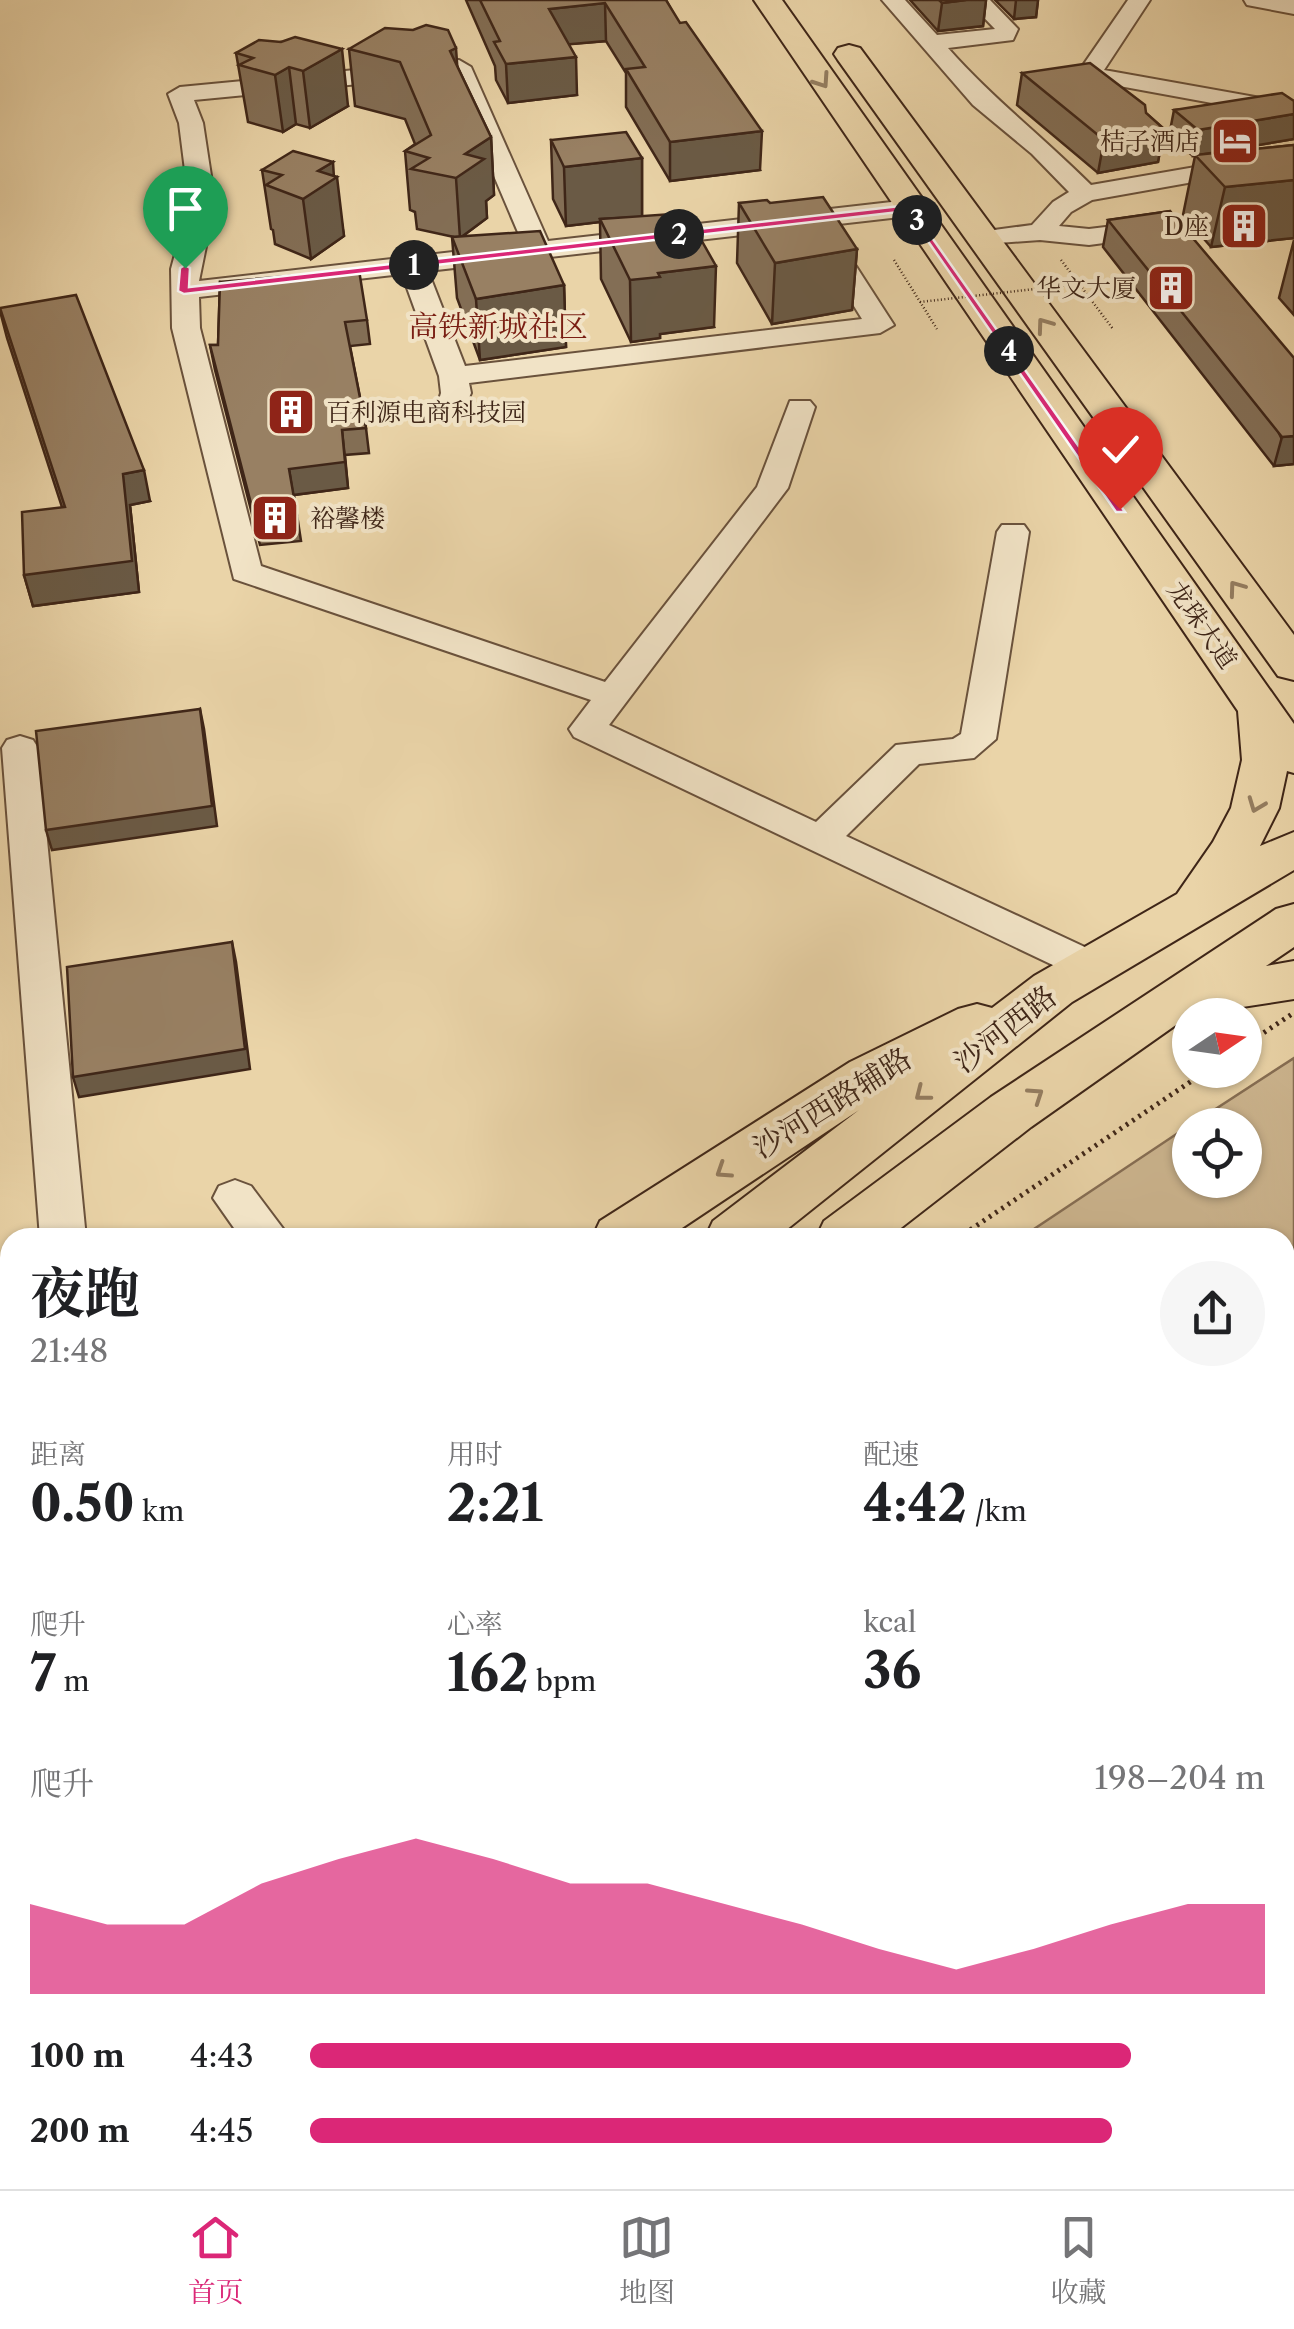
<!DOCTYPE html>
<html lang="zh">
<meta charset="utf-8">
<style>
body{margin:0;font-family:"Libre Caslon Text","Noto Serif SC",serif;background:#f6f6f6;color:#202124;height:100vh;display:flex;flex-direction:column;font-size:38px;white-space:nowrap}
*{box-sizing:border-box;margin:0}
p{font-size:32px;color:#757577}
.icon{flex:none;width:55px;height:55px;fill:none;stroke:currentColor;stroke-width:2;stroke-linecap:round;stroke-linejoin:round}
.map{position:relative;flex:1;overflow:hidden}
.drawer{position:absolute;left:0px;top:1228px;width:1295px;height:962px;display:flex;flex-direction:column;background:#fff;border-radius:30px 30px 0 0;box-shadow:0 2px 8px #0004}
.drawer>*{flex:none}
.needle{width:65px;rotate:77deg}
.fabs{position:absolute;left:1172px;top:998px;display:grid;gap:20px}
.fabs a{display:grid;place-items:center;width:90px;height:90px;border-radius:50%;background:#fff;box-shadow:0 2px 8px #0004;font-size:50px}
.pin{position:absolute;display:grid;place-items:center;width:85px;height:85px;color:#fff;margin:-102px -42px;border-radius:50% 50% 50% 0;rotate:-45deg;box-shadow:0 0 10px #0007}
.pin .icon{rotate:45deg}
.km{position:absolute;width:50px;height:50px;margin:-25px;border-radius:50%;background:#222;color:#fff;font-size:28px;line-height:50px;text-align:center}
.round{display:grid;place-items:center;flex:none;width:105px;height:105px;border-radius:52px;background:#f6f6f6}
.summary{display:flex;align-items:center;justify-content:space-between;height:170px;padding:0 30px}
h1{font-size:55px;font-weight:700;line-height:75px}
.figures{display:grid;grid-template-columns:repeat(3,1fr);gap:15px;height:170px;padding:10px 30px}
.figures div{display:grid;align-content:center}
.figures b{font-size:50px;font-weight:700}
.figures small{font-size:28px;font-weight:400}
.figures p{font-size:28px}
.chart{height:280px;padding:20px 30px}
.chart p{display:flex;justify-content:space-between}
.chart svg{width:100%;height:180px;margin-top:10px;fill:#db2777;opacity:.7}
ul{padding:0 30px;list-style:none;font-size:32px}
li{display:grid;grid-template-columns:160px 120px 1fr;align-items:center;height:75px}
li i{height:25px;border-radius:12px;background:#db2777}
.tab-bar{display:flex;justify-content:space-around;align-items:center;height:140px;border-top:2px solid #e0e0e0;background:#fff;font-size:28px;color:#757577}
.tab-bar a{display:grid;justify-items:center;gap:5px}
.tab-bar .selected{color:#db2777}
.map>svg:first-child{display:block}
.green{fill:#cdb690;stroke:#866e54;stroke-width:2.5}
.water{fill:#b09977;stroke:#836b51;stroke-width:2.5}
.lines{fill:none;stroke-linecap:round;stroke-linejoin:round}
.minor-casing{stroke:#6a523c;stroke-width:4}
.major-casing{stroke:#3f2618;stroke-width:4}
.highway-casing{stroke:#3f2618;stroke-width:4}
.path-far2{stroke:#3f2618;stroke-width:2.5;stroke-dasharray:1 2.5;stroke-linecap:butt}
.path-far1{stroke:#3f2618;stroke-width:5;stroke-dasharray:2.5 5;stroke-linecap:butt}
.path{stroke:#3f2618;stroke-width:6;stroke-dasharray:4 6;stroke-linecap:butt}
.minor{fill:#f1e3c6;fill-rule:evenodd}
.major{fill:#ead4a8;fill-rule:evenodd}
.highway{fill:#ead4a8;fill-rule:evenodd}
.path-bridge{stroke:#3f2618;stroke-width:2.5;stroke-dasharray:1 2.5;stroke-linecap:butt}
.wall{fill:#836e55;stroke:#3f2618;stroke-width:2.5}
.shaded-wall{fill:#6a5a45;stroke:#3f2618;stroke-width:2.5}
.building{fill:#988063;stroke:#3f2618;stroke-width:2.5}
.oneway{stroke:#947d60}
.route{fill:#db2777;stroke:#fff;stroke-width:2.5}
.labels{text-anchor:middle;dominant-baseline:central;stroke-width:8;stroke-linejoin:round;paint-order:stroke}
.far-poi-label{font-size:25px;fill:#3f2618;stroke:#f1e3c6;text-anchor:end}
.far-street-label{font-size:25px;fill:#3f2618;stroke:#f1e3c6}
.far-quarter-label{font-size:30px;fill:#7a1f14;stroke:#f1e3c6}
.street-label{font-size:30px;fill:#3f2618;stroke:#f1e3c6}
</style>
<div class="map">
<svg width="1294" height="2189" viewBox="0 0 1294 2189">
<rect width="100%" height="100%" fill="#ead4a8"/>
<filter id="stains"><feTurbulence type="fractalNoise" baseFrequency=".002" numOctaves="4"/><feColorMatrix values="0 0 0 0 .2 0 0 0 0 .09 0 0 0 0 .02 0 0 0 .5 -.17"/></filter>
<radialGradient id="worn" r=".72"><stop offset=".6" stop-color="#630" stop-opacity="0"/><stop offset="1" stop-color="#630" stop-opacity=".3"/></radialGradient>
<!-- green -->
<path class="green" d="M1294,1058v1131h-1294v-254l10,-7v252h1275v-942l-263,-1 168,-112v55h55v-55h-54z"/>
<!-- water -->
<path class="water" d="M1294,1337v215l-9,9v-216z
M334,2180h293l-10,9h-294z"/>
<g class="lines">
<!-- minor casing -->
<g class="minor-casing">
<path id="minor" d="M882,0h23l32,35 58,-6 -28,-29h23l28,29 -5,11 -65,8c44,50 96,90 143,137l203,-35v14l-202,36 -21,12 -12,14 30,3 66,-8 13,8 -4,6 -75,10 -49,-5 -68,5 -4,-6 4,-6 60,-8 21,-23 16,-10 -37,-38 -59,-49z
M1128,0h22l-46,70 190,34v14l-213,-39 -4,-5z
M1244,0h50v14l-47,-9z
M459,60l12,7 77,174 361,-41 13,8 -13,8 -481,55 37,95 397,-47 -52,-84 13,-8 9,2 62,96 -14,8 -411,50 2,10 -10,23h-20l-5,-6 5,-17 -2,-17 -37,-102 -203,23 1,31 61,238 344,116 152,-195 33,-86h20l5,6 -27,81 -179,237 207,97 80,-77 57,-6 8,-5 36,-202 5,-7h22l5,7 -33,207 -22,19 -55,6 -73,72 258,120 6,10 -6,10 -14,4 -14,-4 -502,-239 -5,-8 22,-29 -357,-121 -62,-251 -1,-59 18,-67 -10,-79 -11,-29 12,-7zM451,75l72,169 -324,37 16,-79 -12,-79 -9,-23z
M20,736l13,4 5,8 48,490h-46l-38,-490 5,-8z
M235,1180l16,6 39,52h-49l-28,-40 6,-12z"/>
</g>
<!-- major casing -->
<g class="major-casing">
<path id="major" d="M754,0h28l512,724v49l-7,-2 -8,37 -19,38 34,-14v38l-222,132 -296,236h-71l8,-17 146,-111 -192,128h-75l8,-17 250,-159 108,-53 19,-5 15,4 42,-32 143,-82 36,-52 18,-34 11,-48 -4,-49z
M849,45l11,3 434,587v45l-16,-4 -440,-616 -4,-6 4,-6z
M1294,904v43l-28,19 28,-5v38l-104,16 -159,112 -143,111h-72l8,-17 167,-124 285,-188z
M10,1589v65l-10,4v-66z
M10,1675v71l-10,4v-71z
M10,1762v75l-10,4v-75z"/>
</g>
<!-- highway casing -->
<g class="highway-casing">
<path id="highway" d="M10,1851v77l-10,4v-77z"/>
</g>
<!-- path-far2 -->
<path class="path-far2" d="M894,260l43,69
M1061,260l52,69"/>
<!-- path-far1 -->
<path class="path-far1" d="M1245,1045l47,-31
M958,1238l250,-168
M1285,1260l9,-6"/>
<!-- path -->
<path class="path" d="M1285,1595l9,-9
M1285,1718l9,-12
M1285,1725l9,19
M1285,1817l9,-8
M1285,1902l9,13
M0,2033l10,-5
M1285,2103l9,-2
M0,2180l10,-5
M1273,2180l4,9
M187,2189l11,-9
M665,2189l9,-9
M877,2189l9,-9
M973,2189l8,-9
M1113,2189l17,-9"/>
<!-- minor -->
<use href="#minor" class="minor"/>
<!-- major -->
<use href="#major" class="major"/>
<!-- highway -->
<use href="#highway" class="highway"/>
<!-- path-bridge -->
<path class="path-bridge" d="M920,302l159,-18"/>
</g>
<!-- wall -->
<path class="wall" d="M466,0h200l94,170 -90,11 -44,-74v-34l-20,-32 -37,3 8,51 -69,8 -12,-23 -1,-14z
M910,0h76l-3,26 -45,5z
M995,0h43l-2,17 -22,2z
M281,42l67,64 -38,22 -14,-4 -13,8 -35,-10 -12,-69z
M349,49l108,17 34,71 3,58 -8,6 1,17 -24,18 101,49 2,62 -86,13 -23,-62 -5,-61h2l-37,-8 -2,-17 -5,-2 -5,-59 10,-7 -10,-25 -50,-13z
M1022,73l124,40 18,16 -6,33 -60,11 -81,-68z
M1294,101v38l-95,16 95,-10v93l-83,9 -28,-32 12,-59h-2l-24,-20 5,-26z
M551,140l91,18v58l72,111 -54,7v4l-29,4 -30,-63 -1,-57 -34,4 -13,-27z
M262,170l72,6 10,60 -33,23 -36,-15 -2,-14 -2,-1z
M739,203h31l87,46 -5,61 -80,14 -35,-61z
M1170,211l124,253 -20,2 -171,-219 5,-27z
M1294,240v75l-15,-17z
M220,282l147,38 3,24 -20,2 16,82 3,25 -24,2 3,33 -54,7 7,46 -41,4 -45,-175 -5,-25h8z
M0,311l150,190 -20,4 9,87 -106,14 -9,-31 38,-68 -55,-169z"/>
<!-- shaded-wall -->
<path class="shaded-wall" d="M966,0h20l-3,26 -45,5 4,-28z
M1016,0h22l-2,17 -22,2z
M605,3l1,38 -56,5 -1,-37z
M456,48l4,57 -10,-54z
M342,49l6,57 -38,22 -7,-57z
M576,57l1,38 -69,8 -2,-39z
M289,67l7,57 -13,8 -8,-57z
M1294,114v25l-101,17 5,-26z
M1164,129l-6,33 -60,11 6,-33z
M762,131l-2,39 -90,11v-39z
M491,137l3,58 -8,6 1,17 -27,20 -4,-60 9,-24z
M642,158v59l-42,2v3l-34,4 -2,-59z
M333,162l1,16 3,-1 7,59 -33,23 -8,-60 15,-28z
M1294,180v58l-83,9 14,-60z
M857,249l-5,61 -80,14 3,-61z
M716,266l-2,61 -54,7v4l-29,4 -1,-62 28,-7z
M564,285l2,62 -86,13 -4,-61z
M342,430l6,58 -55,7 -4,-26z
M1294,436v28l-20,2 8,-29z
M144,470l6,31 -20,4 9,87 -106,14 -9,-31 99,-101z
M200,709l4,20 13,97 -165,24 -6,-20z
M232,942l4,20 14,107 -171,28 -6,-20z"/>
<!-- building -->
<path class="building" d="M480,0h186l14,23 6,-1 76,109 -92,11 -44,-73 19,-2 -40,-64 -56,6 27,48 -70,7 -12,-22 6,-1z
M939,0h27l-24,3z
M426,25l22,5 8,18 -6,3 41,86 -26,17 19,5 -28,19 -45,-9 18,-11 -24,-7 26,-16 -31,-73 -51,-13 36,-21 28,2z
M295,37l47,12 -39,22 -14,-4 -14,8 -36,-10 14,-7 -17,-5 23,-13 22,2z
M1090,63l55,42 1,8 18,16 -60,11 -82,-67z
M1282,93l12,8v13l-96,16 -24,-20z
M626,132l16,26 -78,9 -13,-27z
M1294,145v35l-69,7 -30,-32z
M293,151l40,11 -15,9 19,6 -34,22 -37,-14 16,-10 -20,-5z
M823,197l34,52 -82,14 -36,-60 28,-3 3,3z
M1170,211l124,147v78l-12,1 -174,-217z
M686,213l30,53 -58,7 2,4 -30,3 -30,-61z
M540,231l24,54 -88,14 -24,-62z
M359,270l8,50 -22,2 21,106 -24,2 3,32 -56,7 8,46 -42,4 -45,-174h8l2,-63z
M76,295l68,175 -21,4 9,87 -108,14 -2,-63 43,-5 -65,-199z
M200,709l12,97 -166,24 -10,-99z
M232,942l13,107 -172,28 -6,-110z"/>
<!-- one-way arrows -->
<defs><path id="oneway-chevron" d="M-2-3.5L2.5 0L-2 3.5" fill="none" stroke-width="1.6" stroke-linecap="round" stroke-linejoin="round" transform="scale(2.5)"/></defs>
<g class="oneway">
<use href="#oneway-chevron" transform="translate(822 81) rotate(56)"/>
<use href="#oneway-chevron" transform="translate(1044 325) rotate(-126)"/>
<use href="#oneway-chevron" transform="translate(1236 588) rotate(-126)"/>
<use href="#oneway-chevron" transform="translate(1256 805) rotate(111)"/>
<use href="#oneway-chevron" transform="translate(922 1094) rotate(142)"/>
<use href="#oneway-chevron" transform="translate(1036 1095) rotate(-34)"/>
<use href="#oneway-chevron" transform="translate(723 1171) rotate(147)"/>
</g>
<!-- route -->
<path class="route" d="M909,205l216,307h-9l-209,-301 -723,83 -6,-3 2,-23 5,-3 5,3 -1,19z"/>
<!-- icons -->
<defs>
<g id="hotel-square" transform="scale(2.5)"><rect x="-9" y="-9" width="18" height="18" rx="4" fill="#8f2418" stroke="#f1e3c6"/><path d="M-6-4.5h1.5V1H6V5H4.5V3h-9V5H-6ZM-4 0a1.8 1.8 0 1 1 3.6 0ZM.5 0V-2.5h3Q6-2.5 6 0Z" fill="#fff"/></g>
<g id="building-square" transform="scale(2.5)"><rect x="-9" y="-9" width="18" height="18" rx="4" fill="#8f2418" stroke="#f1e3c6"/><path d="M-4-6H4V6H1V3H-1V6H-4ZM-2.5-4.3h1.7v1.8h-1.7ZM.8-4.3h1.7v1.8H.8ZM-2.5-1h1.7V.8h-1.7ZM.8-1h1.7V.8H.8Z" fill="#fff"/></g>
</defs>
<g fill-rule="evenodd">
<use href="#hotel-square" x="1235" y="141"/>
<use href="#building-square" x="1244" y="226"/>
<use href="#building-square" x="1171" y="288"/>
<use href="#building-square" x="291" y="412"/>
<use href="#building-square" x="275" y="518"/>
</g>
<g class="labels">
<!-- far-poi labels -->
<g class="far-poi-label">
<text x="1200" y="141">桔子酒店</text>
<text x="1209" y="226">D座</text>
<text x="1136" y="288">华文大厦</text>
<text x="326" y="412" text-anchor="start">百利源电商科技园</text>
<text x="310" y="518" text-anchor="start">裕馨楼</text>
</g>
<!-- far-street labels -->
<g class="far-street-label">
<text transform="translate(1202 625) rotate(55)">龙珠大道</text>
</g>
<!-- far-quarter labels -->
<g class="far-quarter-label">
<text x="498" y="326">高铁新城社区</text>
</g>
<!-- street labels -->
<g class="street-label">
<text transform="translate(1005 1029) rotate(-38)">沙河西路</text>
<text transform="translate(832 1103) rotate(-32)">沙河西路辅路</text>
</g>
</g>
<rect width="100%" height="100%" filter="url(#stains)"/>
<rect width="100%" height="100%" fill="url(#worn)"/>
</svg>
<div class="fabs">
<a><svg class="needle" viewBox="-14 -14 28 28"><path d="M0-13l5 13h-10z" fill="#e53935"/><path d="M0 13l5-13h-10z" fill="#757577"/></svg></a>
<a><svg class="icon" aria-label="locate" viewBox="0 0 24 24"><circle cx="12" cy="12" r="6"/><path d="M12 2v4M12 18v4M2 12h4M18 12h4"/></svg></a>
</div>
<div class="pin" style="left:185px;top:268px;background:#1e9e55"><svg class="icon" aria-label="arrive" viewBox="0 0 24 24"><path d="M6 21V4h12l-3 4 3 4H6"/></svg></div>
<div class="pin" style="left:1120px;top:509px;background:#d93025"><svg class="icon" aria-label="check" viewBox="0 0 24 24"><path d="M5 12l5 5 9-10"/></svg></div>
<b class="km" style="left:414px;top:265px">1</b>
<b class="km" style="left:679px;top:234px">2</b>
<b class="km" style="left:917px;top:220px">3</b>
<b class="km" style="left:1009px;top:351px">4</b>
<section class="drawer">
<div class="summary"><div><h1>夜跑</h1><p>21:48</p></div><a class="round"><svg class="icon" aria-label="share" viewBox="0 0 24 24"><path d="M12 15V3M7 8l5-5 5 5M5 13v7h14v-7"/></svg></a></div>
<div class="figures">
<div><p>距离</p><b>0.50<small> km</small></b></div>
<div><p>用时</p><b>2:21</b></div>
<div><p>配速</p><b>4:42<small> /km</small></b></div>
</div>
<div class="figures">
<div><p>爬升</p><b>7<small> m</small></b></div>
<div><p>心率</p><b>162<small> bpm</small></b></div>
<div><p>kcal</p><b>36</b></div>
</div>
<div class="chart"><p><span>爬升</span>198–204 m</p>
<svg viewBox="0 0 160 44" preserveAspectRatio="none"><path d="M0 44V22L10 27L20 27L30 17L40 11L50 6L60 11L70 17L80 17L90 22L100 27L110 33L120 38L130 33L140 27L150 22L160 22V44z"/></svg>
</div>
<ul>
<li><b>100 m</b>4:43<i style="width:86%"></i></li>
<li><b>200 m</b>4:45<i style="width:84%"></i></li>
</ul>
</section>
</div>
<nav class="tab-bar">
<a class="selected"><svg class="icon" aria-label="home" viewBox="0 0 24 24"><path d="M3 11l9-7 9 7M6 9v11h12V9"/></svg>首页</a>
<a><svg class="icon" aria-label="map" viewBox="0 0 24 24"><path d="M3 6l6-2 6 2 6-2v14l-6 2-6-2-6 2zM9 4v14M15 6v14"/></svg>地图</a>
<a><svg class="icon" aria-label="saved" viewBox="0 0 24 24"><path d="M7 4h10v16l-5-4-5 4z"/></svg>收藏</a>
</nav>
